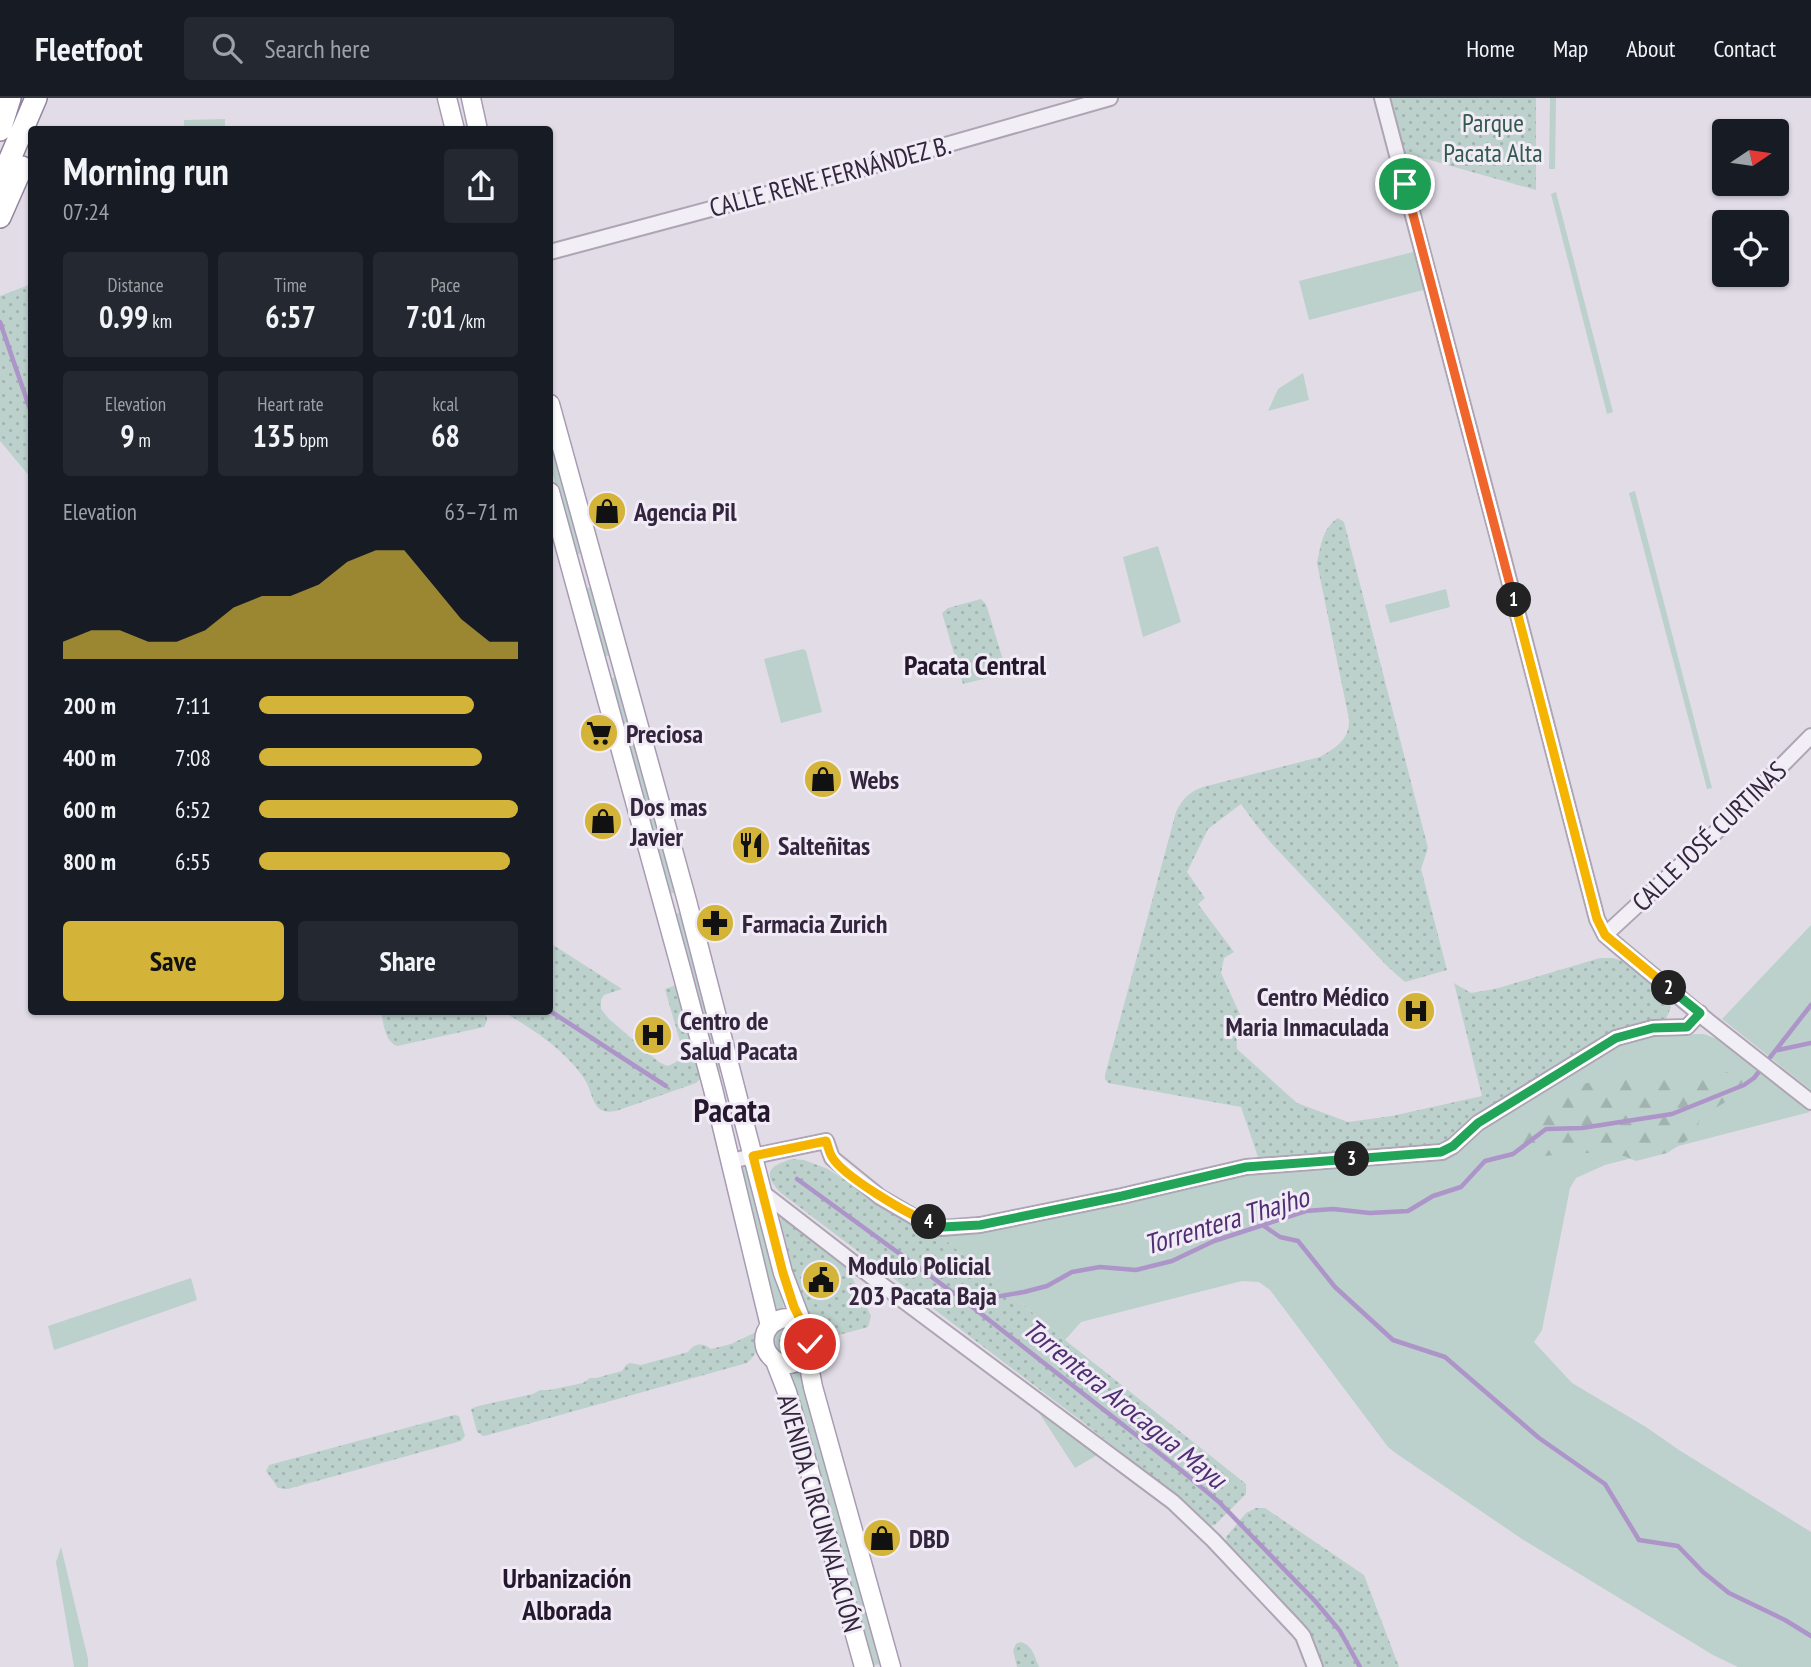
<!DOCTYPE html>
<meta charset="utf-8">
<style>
body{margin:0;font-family:"PT Sans Narrow",sans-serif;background:#242831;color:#f1f3f6;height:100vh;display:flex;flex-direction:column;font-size:26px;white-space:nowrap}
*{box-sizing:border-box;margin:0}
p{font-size:23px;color:#9ea1a6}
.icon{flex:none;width:38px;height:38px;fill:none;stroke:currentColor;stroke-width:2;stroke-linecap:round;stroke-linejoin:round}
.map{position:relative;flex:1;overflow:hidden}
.side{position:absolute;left:28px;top:28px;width:525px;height:889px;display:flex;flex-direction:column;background:#171b24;border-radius:7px;box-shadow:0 2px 5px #0004}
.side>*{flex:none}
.needle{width:46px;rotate:77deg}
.buttons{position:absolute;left:1712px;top:21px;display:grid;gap:14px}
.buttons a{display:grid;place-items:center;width:77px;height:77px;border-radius:7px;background:#171b24;box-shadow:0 2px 5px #0004;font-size:35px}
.pin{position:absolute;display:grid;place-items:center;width:60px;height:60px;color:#fff;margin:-30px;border:4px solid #fff;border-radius:50%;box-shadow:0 2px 7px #0007}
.km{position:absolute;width:35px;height:35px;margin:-18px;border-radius:50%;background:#222;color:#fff;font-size:19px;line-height:35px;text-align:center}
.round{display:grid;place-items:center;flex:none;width:74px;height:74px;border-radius:7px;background:#242831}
.headline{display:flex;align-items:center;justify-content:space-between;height:119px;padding:0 35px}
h1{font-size:38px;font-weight:800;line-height:52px}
.metrics{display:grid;grid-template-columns:repeat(3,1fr);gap:10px;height:119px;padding:7px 35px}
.metrics div{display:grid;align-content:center;border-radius:7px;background:#242831;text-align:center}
.metrics b{font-size:30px;font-weight:800}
.metrics small{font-size:19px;font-weight:400}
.metrics p{font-size:19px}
.chart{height:196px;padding:14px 35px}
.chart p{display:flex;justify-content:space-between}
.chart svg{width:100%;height:126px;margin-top:7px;fill:#d3b439;opacity:.7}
.button{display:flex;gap:14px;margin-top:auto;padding:14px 35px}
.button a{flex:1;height:80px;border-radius:7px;background:#d3b439;color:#111;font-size:28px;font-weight:800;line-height:80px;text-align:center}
.button a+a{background:#242831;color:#f1f3f6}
ul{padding:0 35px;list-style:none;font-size:23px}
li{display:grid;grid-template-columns:112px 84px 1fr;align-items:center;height:52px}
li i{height:18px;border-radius:9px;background:#d3b439}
header{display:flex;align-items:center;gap:42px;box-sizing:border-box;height:98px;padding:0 35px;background:#171b24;border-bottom:2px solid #363941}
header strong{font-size:33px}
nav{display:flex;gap:38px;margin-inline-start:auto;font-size:24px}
.search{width:490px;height:63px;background:#242831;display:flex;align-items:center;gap:18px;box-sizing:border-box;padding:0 24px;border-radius:7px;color:#9ea1a6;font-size:26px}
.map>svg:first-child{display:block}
.grass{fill:#bcd1cb}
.forest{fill:url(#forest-firs)}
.park{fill:url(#park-dots)}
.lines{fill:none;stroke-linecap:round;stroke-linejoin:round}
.stream{stroke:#ad94c9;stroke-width:4.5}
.minor-casing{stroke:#aea5b4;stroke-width:18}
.major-casing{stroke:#a89bb3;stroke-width:21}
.highway-casing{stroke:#92839e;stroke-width:24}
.minor{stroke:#f2eef5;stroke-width:14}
.major{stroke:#fff;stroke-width:18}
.highway{stroke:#fff;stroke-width:21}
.split-1-casing{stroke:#fff;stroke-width:14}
.split-2-casing{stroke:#fff;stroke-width:14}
.split-3-casing{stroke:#fff;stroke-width:14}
.split-4-casing{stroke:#fff;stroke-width:14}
.split-5-casing{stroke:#fff;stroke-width:14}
.split-1{stroke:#f0652b;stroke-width:9}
.split-2{stroke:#f5b400;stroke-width:9}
.split-3{stroke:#22a559;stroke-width:9}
.split-4{stroke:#22a559;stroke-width:9}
.split-5{stroke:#f5b400;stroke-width:9}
.labels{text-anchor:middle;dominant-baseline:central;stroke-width:6;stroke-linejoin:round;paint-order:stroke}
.park-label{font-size:26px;fill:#325a50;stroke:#f0ebf5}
.street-label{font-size:26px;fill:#33253d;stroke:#f0ebf5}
.poi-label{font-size:26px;font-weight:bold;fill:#33253d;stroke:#f0ebf5;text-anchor:start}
.neighbourhood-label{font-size:28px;font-weight:bold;fill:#25182e;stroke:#f0ebf5}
.water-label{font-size:28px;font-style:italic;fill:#502e73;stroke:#f0ebf5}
.district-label{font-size:33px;font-weight:bold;fill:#25182e;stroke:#f0ebf5}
</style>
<header>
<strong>Fleetfoot</strong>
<div class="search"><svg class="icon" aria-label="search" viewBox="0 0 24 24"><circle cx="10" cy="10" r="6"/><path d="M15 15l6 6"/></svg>Search here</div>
<nav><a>Home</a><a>Map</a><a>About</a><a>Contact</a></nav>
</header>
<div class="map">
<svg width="1811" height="1569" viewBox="0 0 1811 1569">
<defs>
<pattern id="forest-firs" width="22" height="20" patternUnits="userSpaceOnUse" patternTransform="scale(1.75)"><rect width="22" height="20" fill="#bcd1cb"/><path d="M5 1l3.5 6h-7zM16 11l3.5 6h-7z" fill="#a2b3af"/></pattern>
<pattern id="park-dots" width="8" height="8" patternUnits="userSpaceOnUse" patternTransform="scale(1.75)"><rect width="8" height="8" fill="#bcd1cb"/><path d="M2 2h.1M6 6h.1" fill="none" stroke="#a2b3af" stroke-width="1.8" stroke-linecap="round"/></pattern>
</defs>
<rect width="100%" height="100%" fill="#e2dce7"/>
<!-- grass -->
<path class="grass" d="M1550,0h6l-1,71h-6z
M225,21v10h-41v-9z
M1556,94l57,220 -6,2 -56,-220z
M1417,153l10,38 -118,31 -10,-39z
M1303,275l6,27 -41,11 10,-22z
M550,332l33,123 -9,2 -24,-92z
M1635,393l77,297 -5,1 -78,-296z
M1158,448l23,76 -38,15 -20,-80z
M591,489l20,68 -8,2 -19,-68z
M1446,491l4,18 -60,16 -5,-18z
M803,551l3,2 16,61 -41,11 -17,-64z
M617,579l60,215 -8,2 -60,-215z
M682,814l42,159 -7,2 -42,-159z
M1811,827v165l-89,-71z
M1704,936l26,10 80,68 -205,53 -29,13 -6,10 -28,142 -8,12 38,41 74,44 33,23 132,82v135h-73l-25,-12 -191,-116 -125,-85 -9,-7 -118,-157 -11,-8 -17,-1 -161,41 -16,18 -127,-106 28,1 150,-30 132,-30 57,-7 69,-3 75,-7 28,-30 146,-88 34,-5z
M748,1068l36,142 -7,2 -37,-142z
M191,1180l6,22 -143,50 -6,-24z
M803,1271l3,26 74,269 -9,2 -83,-293z
M1036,1310l63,46 -24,14z
M61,1449l27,112v8h-14l-18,-105z"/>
<!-- forest -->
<path class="forest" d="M1744,970l6,4 -19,27 -30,17 -7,20 -27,17 -31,8 -12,-5 -21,-3h-33l-34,4 -13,-2 -6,-12 8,-11 19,-15v-13l39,-20 37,-9 67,7z"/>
<!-- park -->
<path class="park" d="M1391,0h145v92l-131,-37z
M31,186h1l-1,194 -31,-37v-145z
M1338,420l6,4 84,326 -7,21 26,101 -42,12 -18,-16 -115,-122 -15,-18 -16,-22 -33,25 -21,43 18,26 -7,6 36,48 -10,6 -3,15 22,48 -7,6 1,22 60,54 51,19 44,-6 90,-20 -28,-113 17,10 24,-4 105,-31h13l10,3 43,35 5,11 -5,12 -9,3 -36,5 -125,77 -43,35 -11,6 -183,15 -18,-53 -133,-24 -3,-4v-4l71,-263c7,-14 13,-20 27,-25l117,-30c16,-9 30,-18 29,-38l-32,-156c4,-18 5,-34 21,-45z
M981,501l5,5 21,69 -44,11 -21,-71 6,-5z
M550,845l72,46 -18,6 -3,5v9l8,10 50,43 8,4c7,-2 15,-6 16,-14l-18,-63 14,-5 23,89 -2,6 -4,4 -80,28c-26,5 -21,-18 -33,-34 -19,-28 -51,-48 -79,-65h46z
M381,914h100l6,5v4l-3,6 -87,19c-13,-6 -13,-22 -16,-34z
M792,1061l12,1 24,9 83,54 27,11 127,106 181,144v10l-31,31 -6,1 -31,-29 -98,-77 -299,-227c-19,-19 -13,-27 11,-34z
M782,1119l65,50 24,49 -3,11 -33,9c-29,-14 -36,-39 -43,-68 -4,-16 -8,-32 -12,-48z
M773 1243a14 14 0 1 1 28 0a14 14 0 1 1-28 0Z
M756,1234c4,14 2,21 -9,31l-259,72 -5,1 -6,-4 -6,-23 7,-3 55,-12 7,-4h9l34,-7 7,-5h6l26,-7 4,-6 4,-2 11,2 47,-13c6,-9 15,-10 23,-3l20,-5z
M454,1317l5,1 6,20 -4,5 -173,48 -10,-1 -12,-17 3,-6z
M1256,1410h9l99,67 35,92h-76l-16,-39 -80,-83 -1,-8 20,-24z
M1020,1544c12,2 15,15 19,25h-22l-4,-17 3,-6z"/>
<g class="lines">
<!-- stream -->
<path class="stream" d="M0,224l32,93
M550,913l116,75
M1778,952l33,-7
M797,1081l169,123 216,169 37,31 27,28 69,71 25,30 20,36
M1264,1128l16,11 18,4 37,46 58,53 52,17 94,81 66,46 34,56 39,6 25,26 26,21 56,27 26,16
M966,1204l58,-10 23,-6 25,-14 28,-5 36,3 36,-9 42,-20 92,-30 27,-2 37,4 38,-2 25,-15 28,-9 24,-26 28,-7 33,-25 36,-1 90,-14 72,-29 10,-7 57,-73"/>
<!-- minor casing -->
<g class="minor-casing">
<path id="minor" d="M1382,0l121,459 94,362 8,16 14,12 89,74 103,81
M550,154l322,-86 238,-68
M1605,837l107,-99 99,-100
M730,1063l96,-20 6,17 48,39 36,21 26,10 38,-3 142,-29 124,-29 196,-15 11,-6 25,-23 138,-85 37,-10 34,-1 13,-14
M762,1094l119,92 292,218 40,38 84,89 6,7 12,31"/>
</g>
<!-- major casing -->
<g class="major-casing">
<path id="major" d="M447,0l8,32
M471,0l7,32
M550,306l137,497 96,372 19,50
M550,394l131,477 32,120 57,237
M808,1253c-23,34 -61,-6 -35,-28 4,-3 9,-5 15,-5 13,0 23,12 22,26 -1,8 -2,2 -2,10 0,11 3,22 5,33l78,280
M775,1263l12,31 12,41 65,234"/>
</g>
<!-- highway casing -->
<g class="highway-casing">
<path id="highway" d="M0,32l10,-32
M0,84l36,-84
M0,119l22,-50"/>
</g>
<!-- minor -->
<use href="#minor" class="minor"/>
<!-- major -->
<use href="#major" class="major"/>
<!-- highway -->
<use href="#highway" class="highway"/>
</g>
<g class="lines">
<!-- split-1 casing -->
<g class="split-1-casing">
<path id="split-1" d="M1405,86l109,416"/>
</g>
<!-- split-2 casing -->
<g class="split-2-casing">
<path id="split-2" d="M1514,502l83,319 8,16 64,53"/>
</g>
<!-- split-3 casing -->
<g class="split-3-casing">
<path id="split-3" d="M1352,1061l89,-7 12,-6 25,-23 138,-85 37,-10 34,-1 13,-14 -31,-25"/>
</g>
<!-- split-4 casing -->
<g class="split-4-casing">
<path id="split-4" d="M929,1124l14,5 37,-2 142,-29 124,-29 106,-8"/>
</g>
<!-- split-5 casing -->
<g class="split-5-casing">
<path id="split-5" d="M810,1246l-1,-10 -7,-11 -8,-16 -11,-34 -30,-117 73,-15c2,5 3,11 6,16 11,19 75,57 97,65"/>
</g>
<!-- split-1 -->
<use href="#split-1" class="split-1"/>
<!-- split-2 -->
<use href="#split-2" class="split-2"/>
<!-- split-3 -->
<use href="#split-3" class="split-3"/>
<!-- split-4 -->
<use href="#split-4" class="split-4"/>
<!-- split-5 -->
<use href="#split-5" class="split-5"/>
</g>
<!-- icons -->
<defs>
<g id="shop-disc" transform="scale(2.0125)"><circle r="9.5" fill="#d3b439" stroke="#f0ebf5"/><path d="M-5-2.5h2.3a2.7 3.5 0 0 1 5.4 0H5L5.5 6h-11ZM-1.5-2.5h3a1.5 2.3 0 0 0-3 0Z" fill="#111"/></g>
<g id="supermarket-disc" transform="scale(2.0125)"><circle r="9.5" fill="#d3b439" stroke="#f0ebf5"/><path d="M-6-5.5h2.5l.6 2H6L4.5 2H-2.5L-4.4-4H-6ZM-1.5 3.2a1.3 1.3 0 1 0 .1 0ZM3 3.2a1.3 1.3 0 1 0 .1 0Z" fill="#111"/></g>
<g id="restaurant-disc" transform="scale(2.0125)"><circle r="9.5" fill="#d3b439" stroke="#f0ebf5"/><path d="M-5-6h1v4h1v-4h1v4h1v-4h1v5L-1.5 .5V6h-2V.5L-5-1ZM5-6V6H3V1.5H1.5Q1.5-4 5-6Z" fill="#111"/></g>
<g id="pharmacy-disc" transform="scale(2.0125)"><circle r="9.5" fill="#d3b439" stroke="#f0ebf5"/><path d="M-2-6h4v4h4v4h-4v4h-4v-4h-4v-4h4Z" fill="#111"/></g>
<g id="hospital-disc" transform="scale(2.0125)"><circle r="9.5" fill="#d3b439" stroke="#f0ebf5"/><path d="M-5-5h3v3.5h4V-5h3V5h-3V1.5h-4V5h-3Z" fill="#111"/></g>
<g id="civic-disc" transform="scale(2.0125)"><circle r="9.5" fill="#d3b439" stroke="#f0ebf5"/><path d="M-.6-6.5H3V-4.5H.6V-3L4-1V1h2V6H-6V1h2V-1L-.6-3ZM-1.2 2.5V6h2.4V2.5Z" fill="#111"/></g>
</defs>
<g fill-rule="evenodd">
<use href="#shop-disc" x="607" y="413"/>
<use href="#supermarket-disc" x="599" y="635"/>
<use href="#shop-disc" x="823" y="681"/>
<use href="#shop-disc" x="603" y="723"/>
<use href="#restaurant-disc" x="751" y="747"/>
<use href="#pharmacy-disc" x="715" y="825"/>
<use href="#hospital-disc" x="1416" y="913"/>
<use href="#hospital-disc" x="653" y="937"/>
<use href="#civic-disc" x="821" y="1182"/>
<use href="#shop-disc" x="882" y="1440"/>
</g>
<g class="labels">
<!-- park labels -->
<g class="park-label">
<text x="1493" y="24">Parque<tspan x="1493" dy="30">Pacata Alta</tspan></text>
</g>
<!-- street labels -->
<g class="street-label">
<text transform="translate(830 78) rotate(-15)">CALLE RENE FERNÁNDEZ B.</text>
<text transform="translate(1709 738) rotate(-44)">CALLE JOSÉ CURTINAS</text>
<text transform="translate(820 1415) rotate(74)">AVENIDA CIRCUNVALACIÓN</text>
</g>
<!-- poi labels -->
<g class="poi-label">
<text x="634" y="413">Agencia Pil</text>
<text x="626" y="635">Preciosa</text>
<text x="850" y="681">Webs</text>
<text x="630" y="708">Dos mas<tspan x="630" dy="30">Javier</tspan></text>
<text x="778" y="747">Salteñitas</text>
<text x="742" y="825">Farmacia Zurich</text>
<text x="1389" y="898" text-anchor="end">Centro Médico<tspan x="1389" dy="30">Maria Inmaculada</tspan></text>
<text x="680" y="922">Centro de<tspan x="680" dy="30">Salud Pacata</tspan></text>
<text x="848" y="1167">Modulo Policial<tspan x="848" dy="30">203 Pacata Baja</tspan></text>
<text x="909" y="1440">DBD</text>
</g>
<!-- neighbourhood labels -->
<g class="neighbourhood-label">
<text x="975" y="566">Pacata Central</text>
<text x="567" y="1479">Urbanización<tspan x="567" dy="32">Alborada</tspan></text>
</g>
<!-- water labels -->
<g class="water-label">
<text transform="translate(1226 1122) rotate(-17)">Torrentera Thajho</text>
<text transform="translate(1125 1305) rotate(39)">Torrentera Arocagua Mayu</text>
</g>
<!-- district labels -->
<g class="district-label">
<text x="732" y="1011">Pacata</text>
</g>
</g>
</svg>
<div class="buttons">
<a><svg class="needle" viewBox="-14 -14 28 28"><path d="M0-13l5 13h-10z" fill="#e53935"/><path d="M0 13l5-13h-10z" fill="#9ea1a6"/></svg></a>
<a><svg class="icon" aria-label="locate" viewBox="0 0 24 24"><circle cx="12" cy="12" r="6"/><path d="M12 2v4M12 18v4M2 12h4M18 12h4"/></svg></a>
</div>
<div class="pin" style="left:1405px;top:86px;background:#1e9e55"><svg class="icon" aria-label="arrive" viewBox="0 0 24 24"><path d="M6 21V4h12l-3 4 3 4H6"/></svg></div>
<div class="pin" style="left:810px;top:1246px;background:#d93025"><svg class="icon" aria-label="check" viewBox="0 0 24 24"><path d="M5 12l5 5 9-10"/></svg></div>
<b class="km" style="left:1514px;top:502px">1</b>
<b class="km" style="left:1669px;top:890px">2</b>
<b class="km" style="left:1352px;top:1061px">3</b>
<b class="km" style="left:929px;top:1124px">4</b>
<section class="side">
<div class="headline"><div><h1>Morning run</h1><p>07:24</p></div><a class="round"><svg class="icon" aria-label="share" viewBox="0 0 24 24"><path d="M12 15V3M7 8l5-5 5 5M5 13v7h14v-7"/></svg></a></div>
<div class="metrics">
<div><p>Distance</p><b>0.99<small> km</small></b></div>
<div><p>Time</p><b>6:57</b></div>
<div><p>Pace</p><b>7:01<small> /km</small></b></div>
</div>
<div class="metrics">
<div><p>Elevation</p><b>9<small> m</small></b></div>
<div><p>Heart rate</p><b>135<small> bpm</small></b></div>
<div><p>kcal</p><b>68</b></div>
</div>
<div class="chart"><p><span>Elevation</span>63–71 m</p>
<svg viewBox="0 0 160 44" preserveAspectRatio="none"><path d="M0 44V38L10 34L20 34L30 38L40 38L50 34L60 26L70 22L80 22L90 18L100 10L110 6L120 6L130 18L140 30L150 38L160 38V44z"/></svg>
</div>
<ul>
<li><b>200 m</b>7:11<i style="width:83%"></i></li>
<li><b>400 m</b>7:08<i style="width:86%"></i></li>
<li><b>600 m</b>6:52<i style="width:100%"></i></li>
<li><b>800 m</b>6:55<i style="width:97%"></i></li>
</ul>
<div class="button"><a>Save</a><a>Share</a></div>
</section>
</div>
